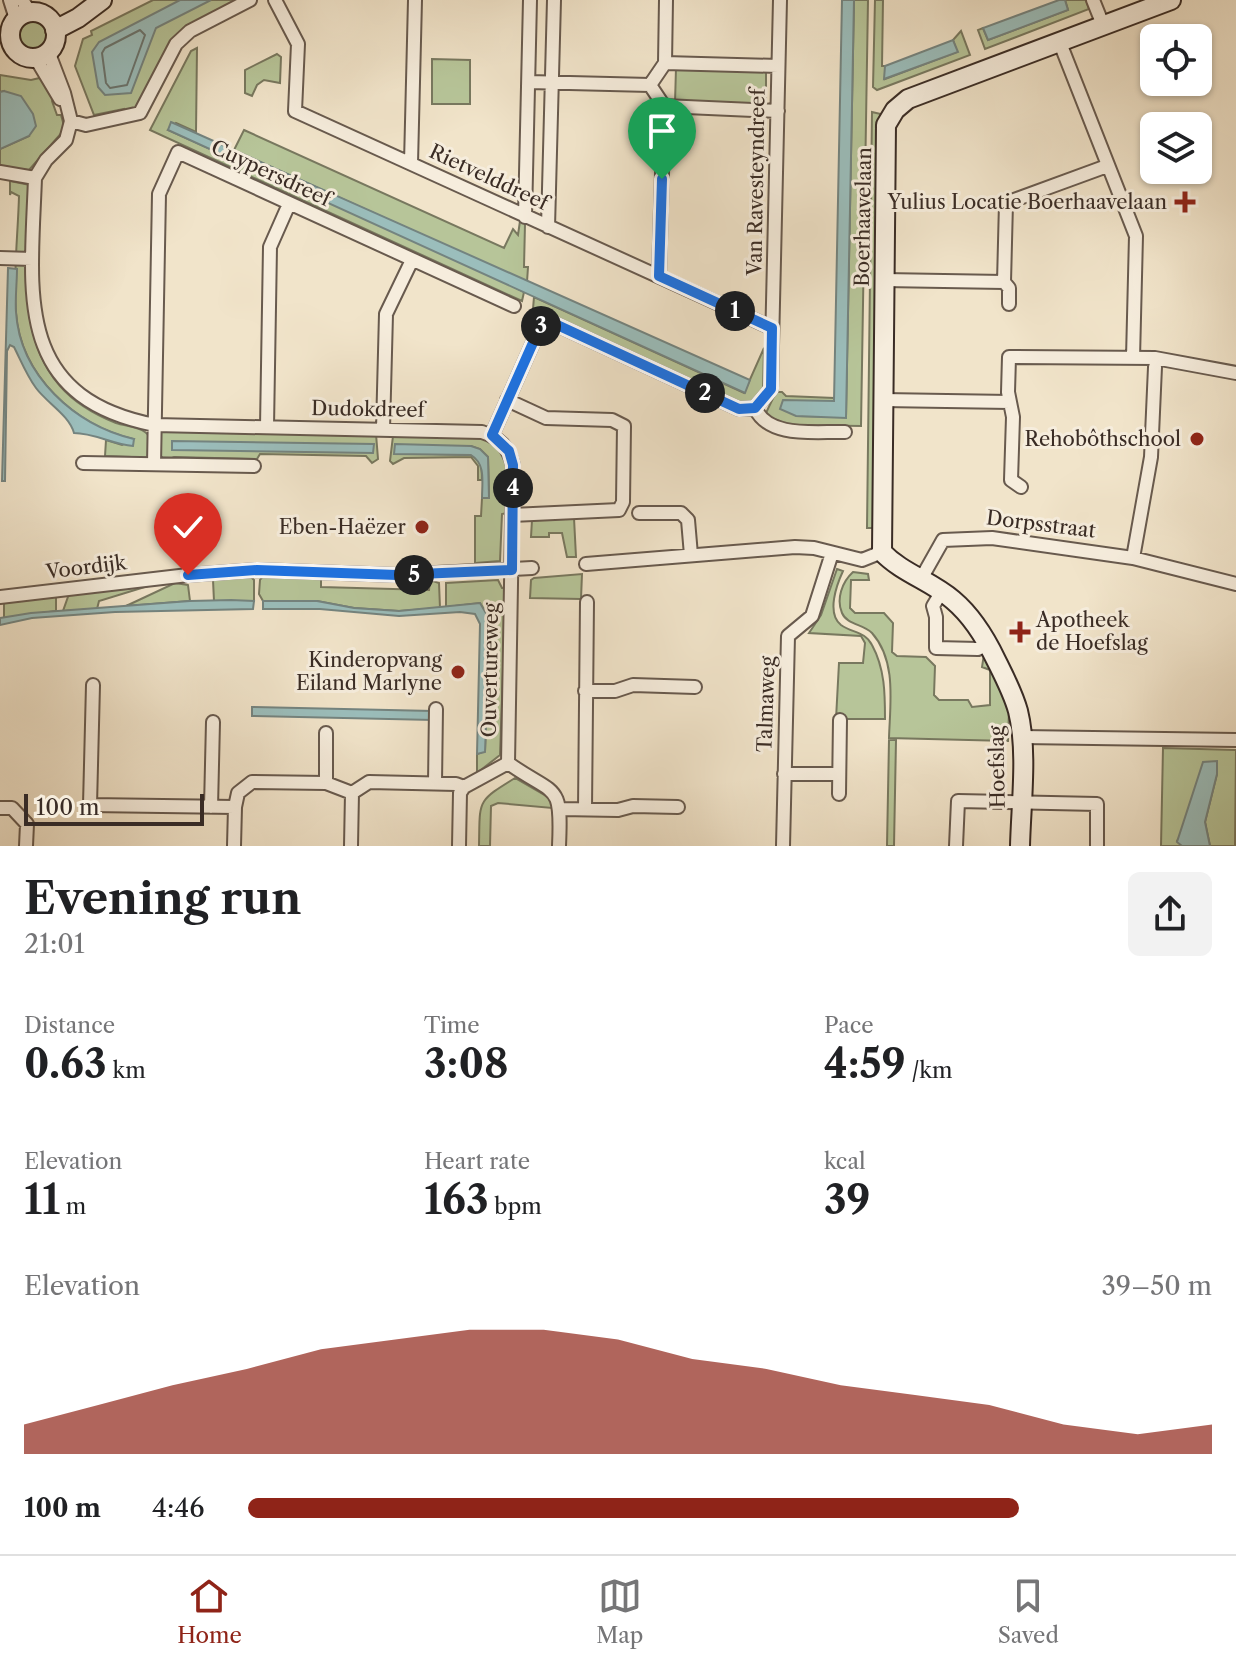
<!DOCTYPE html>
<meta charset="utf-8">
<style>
body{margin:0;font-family:"Libre Caslon Text",serif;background:#f2f2f2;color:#202124;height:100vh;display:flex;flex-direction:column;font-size:30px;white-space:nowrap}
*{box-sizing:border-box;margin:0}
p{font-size:26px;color:#757577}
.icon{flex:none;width:44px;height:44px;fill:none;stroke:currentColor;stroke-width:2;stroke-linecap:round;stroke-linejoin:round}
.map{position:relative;height:846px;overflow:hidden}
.details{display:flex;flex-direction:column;background:#fff;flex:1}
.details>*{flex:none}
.tools{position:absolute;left:1140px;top:24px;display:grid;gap:16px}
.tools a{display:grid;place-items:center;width:72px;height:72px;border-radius:12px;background:#fff;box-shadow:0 2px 6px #0004;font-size:40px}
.scale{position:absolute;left:24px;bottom:20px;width:180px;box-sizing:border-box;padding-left:8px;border:4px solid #3a2c25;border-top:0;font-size:22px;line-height:28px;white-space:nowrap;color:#3a2c25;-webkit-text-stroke:6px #f6eddd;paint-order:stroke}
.pin{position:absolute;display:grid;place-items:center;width:68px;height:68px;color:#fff;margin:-82px -34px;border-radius:50% 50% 50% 0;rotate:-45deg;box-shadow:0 0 8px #0007}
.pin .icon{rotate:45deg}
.km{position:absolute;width:40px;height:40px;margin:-20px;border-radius:50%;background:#222;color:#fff;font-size:22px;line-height:40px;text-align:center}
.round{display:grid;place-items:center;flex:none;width:84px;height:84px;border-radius:12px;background:#f2f2f2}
.overview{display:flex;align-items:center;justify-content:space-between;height:136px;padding:0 24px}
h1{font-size:44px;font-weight:700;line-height:60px}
.stats{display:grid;grid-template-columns:repeat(3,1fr);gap:12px;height:136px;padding:8px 24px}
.stats div{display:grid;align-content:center}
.stats b{font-size:40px;font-weight:700}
.stats small{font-size:22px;font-weight:400}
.stats p{font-size:22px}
.chart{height:224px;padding:16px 24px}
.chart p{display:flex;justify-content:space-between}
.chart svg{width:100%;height:144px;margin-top:8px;fill:#8f2418;opacity:.7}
ul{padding:0 24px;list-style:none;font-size:26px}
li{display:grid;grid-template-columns:128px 96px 1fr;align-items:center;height:60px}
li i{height:20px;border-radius:10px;background:#8f2418}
.dock{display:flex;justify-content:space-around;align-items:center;height:112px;border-top:2px solid #e0e0e0;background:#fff;font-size:22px;color:#757577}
.dock a{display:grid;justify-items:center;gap:4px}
.dock .selected{color:#8f2418}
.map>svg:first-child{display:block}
.green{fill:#b7c599;stroke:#78785f;stroke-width:2}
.water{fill:#9bbebc;stroke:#748480;stroke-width:2}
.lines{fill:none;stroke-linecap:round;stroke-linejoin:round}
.shore{stroke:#6a7570;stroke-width:2}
.street-casing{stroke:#685a4e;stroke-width:16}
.secondary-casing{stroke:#3a2c25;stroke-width:22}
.street{stroke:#f6eddd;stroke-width:12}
.secondary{stroke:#f6eddd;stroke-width:18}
.route-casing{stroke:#fff;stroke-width:16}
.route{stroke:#1a73e8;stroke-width:10}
.poi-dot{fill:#8f2418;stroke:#f6eddd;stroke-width:3}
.labels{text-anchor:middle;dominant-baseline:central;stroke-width:6;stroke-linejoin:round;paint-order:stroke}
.street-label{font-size:20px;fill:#3a2c25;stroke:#f6eddd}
.poi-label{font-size:20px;fill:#3a2c25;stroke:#f6eddd;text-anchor:end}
</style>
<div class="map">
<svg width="1236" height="846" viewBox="0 0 1236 846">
<rect width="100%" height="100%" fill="#f1e4ca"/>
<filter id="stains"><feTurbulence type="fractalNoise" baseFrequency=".0025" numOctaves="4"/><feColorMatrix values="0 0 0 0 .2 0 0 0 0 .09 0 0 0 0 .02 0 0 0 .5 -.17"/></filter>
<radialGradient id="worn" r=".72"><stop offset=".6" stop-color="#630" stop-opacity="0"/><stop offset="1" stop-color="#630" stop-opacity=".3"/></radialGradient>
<!-- green -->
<path class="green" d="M153,0h90l-58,30 -51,81 -9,2 -1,-4 -30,6 -19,-49 8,-27 9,-4 -1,-4z
M854,0h14l-7,426 -73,-1 -23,-10 11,-23h6l4,4 48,2v3l-38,15 50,1z
M875,0h8l-1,66h3v13l72,-27 -4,-12 8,-9 9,24 -93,35 -4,-3z
M1065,0h21l3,9 -104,40 -7,-19 5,-2 5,12 80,-30z
M18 35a15 15 0 1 1 30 0a15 15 0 1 1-30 0Z
M197,48l-1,84 -20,-9 -8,7 316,142 40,20 -2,9 -372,-171 41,-79z
M277,54l4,3 -1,26 -16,-3 -7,5 -5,11 -7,-3v-23z
M432,59l38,1v44h-38z
M676,68l90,2v35l-91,-2z
M0,75l31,5 13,-3 10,20 -2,4 5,14h4l4,14 -36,41 -29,-2v-19l29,-13 -25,-45 -4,1z
M872,112l13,3 -10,413h-8z
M244,130l260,118 9,-19 5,6 2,-14 5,3 -1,43h4l-1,15 -293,-132z
M10,181l20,4c-2,65 -17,147 30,201 14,16 36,29 56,37 9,3 22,3 29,9 8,5 6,20 3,28l-16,1 -1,-4 -26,-1 1,-16 16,5 11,-6c-58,-14 -112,-63 -117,-126 -3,-39 2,-79 3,-117l-8,-4 -1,3z
M534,297l210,96 20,-45 -1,43 -8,11 -14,2 -208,-95z
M161,430l215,4 2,25 -6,4 -6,-7 -106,-2 -3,5 -83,-2 -9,4 -6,-7z
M393,436l91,2 9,4 8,7 7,18 -1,46 -5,1 -2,47 -25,2v-47h6l1,-18 7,-1 -1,-40 -8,-8 -9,-3 -77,7 77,2c11,6 11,13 11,25h-4v-14l-7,-9 -67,1 -11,6 -3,-3z
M574,518l2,39h-9l-5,-24h-13v4h-18l1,-17z
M837,569l6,2c-6,13 -17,42 -2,54 11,8 24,6 31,20 13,24 13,49 13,74h-49l3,-56h24l2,-20 -4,-7 -52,-3 12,-18z
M853,572l15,2 1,6h-18l-1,28 5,5h29l9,10 -1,29 5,4 29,1 9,9 -1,29 5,5h29l4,7 18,-2v-35l-8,-3 2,-13 25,56 -1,31 -119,-3c1,-34 8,-77 -17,-105 -8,-9 -25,-8 -30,-20 -6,-14 0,-31 11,-41z
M582,574l-1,25 -51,-1 1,-18 3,-2z
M264,575l57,1v11l108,3 1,-10 9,3 1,25 -41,3 -45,-3 -37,-7h-54l-4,-7 1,-14z
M251,577l3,3v21h-40l-1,-21z
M498,580l4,8h4l-6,167 -23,18v-19l8,-3 5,-131 -10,-17 -34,4v-24z
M175,583l13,2 2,16 -64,5z
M148,586l-49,15 -2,8 -34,2 6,-17z
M56,596v15l-52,7v-18z
M889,740h7l-2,106h-7z
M1163,748l73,2 -1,96h-25l-5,-24 12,-48 -40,67 5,5h-21z
M515,778l38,22 -1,8 -54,-5 -7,3 -1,40h-11c1,-46 -3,-44 36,-68z"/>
<!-- water -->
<path class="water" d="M180,0h31l-55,28 -25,65 -26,2 -7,-8 -6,-35 7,-10z
M842,0h12l-8,418 -50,-2 -16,-7 3,-9 51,1z
M1059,0h6l3,10 -80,30 -5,-12z
M953,40l5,12 -74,27 1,-13z
M4,91l17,5 12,18 3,12 -7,10 -29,13v-57z
M171,122l579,258 -5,13 -577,-263z
M8,268l9,1c0,14 -2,29 -1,43 4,64 59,113 118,127l-1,7c-21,-2 -39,-13 -59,-13 -5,-18 -27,-30 -38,-45 -9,-12 -15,-27 -22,-41l-4,-2 -3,6 -2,130h-3z
M172,441l202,3 -1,9 -201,-3z
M395,444l76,2 9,3 8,8 1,41h-7c0,-16 4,-34 -11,-43l-77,-1z
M231,600l23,1 -1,8 -138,3 -83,6 -32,7v-7l31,-5 159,-12z
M263,601h54l37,7 45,3 81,-8 10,17 -5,132 -8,2 3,-130 -5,-10 -15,-2 -61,4 -79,-7h-57z
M252,707l181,4v9l-181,-4z
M1217,761v13l-12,48 5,24h-28l-5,-4 26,-80z"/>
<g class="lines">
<!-- shore -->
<path class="shore" d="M140,30l5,5 -18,50 -17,3 -4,-5 -4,-30 3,-5z"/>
<!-- street casing -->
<g class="street-casing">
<path id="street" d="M10,0l6,19
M22,0l8,12
M275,0l23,44 -3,67 477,217
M1093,0l10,25
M1060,43l76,193 -3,122
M48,51l16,42 7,28 -5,19 -20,20 -11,18c-4,114 -23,219 120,247l327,7c18,6 26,15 31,33l-5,298
M35,57l25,42
M665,63l113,3
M529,82l121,3
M664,106l114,5
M71,121l15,4 54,-12 36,-69 14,-13 60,-31
M411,163l4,-163
M0,172l35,6
M525,217l5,-217
M548,227l6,-227
M0,258l32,1
M659,276l5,-170 -14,-21 15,-22 1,-63
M884,280l120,2
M1009,304v-16l-5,-6 2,-79 101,-37
M507,400l39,18 66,2 12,6 -1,76 -4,8 -107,5
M883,400l127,2
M755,408l16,-19 9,-389
M267,427l3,-180 19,-43
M383,429l3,-115 26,-54
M492,435l48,-108 6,-4h7l186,86 16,-1c14,31 61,23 90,24
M83,463l171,3
M154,464l5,-270 19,-42 336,154
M1021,487l-10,-7 2,-63 -5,-25 1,-35 146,1 81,15
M639,513h42l7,7 3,35
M1133,558l18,-101 4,-90
M586,564l209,-17 19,1 48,12 20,-8
M921,579l22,-39 49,-2 141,20 103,26
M942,591l-9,15 3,11v31l42,1 10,-5
M0,597l188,-22 69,-5 140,5 135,-7
M93,685l-3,120 145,2 3,-14 14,-11 74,1 26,10 17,-11 87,2 8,3
M585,691h30l18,-6 62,2
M1022,737l214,3
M508,763c48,34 54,18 51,83
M784,774h55
M326,783v-50
M435,783l1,-74
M839,794l1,-74
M211,807l2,-85
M0,808h12l15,16 -1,22
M561,809l57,1 15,-4 45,1
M585,809l2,-207
M234,846l1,-39
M351,846l1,-53
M459,846l1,-53 4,-6 44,-24
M783,846l5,-210 24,-20 20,-63
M956,846l2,-45 139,3v42"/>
</g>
<!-- secondary casing -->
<g class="secondary-casing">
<path id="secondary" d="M10 35a23 23 0 1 1 46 0a23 23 0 1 1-46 0Z
M55,30l23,-12 24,-18
M1020,846c1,-42 8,-95 -2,-135 -5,-18 -14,-35 -22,-51 -11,-23 -24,-44 -43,-60 -22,-19 -51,-27 -71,-48l4,-427 9,-15 13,-11 263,-99"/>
</g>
<!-- street -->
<use href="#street" class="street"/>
<!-- secondary -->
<use href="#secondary" class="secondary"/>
</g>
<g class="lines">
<!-- route casing -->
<g class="route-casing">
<path id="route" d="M188,575l69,-5 140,5 115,-5 1,-105 -4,-14 -17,-16 48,-108 6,-4h7l186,86 16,-1 16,-19 1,-61 -113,-52 3,-97"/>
</g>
<!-- route -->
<use href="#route" class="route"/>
</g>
<!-- markers -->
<g class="poi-dot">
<path d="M1181 190h8v8h8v8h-8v8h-8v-8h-8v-8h8z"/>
<circle cx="1197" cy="439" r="8"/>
<circle cx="422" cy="527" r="8"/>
<path d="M1016 620h8v8h8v8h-8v8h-8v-8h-8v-8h8z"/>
<circle cx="458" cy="672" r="8"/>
</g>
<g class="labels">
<!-- street labels -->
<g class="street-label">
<text transform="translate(271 173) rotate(25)">Cuypersdreef</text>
<text transform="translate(489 177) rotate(25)">Rietvelddreef</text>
<text transform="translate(756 182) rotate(-89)">Van Ravesteyndreef</text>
<text transform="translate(863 217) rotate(-89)">Boerhaavelaan</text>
<text transform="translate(368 409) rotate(1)">Dudokdreef</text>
<text transform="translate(1041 524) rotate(7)">Dorpsstraat</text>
<text transform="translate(86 567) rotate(-7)">Voordijk</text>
<text transform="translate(490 670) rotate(-89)">Ouvertureweg</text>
<text transform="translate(766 704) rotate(-88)">Talmaweg</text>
<text transform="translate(997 767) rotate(-91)">Hoefslag</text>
</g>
<!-- poi labels -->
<g class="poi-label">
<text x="1167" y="202">Yulius Locatie Boerhaavelaan</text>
<text x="1181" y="439">Rehobôthschool</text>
<text x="406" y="527">Eben-Haëzer</text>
<text x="1036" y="620" text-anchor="start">Apotheek<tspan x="1036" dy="23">de Hoefslag</tspan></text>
<text x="442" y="660">Kinderopvang<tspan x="442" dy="23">Eiland Marlyne</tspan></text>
</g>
</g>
<rect width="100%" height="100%" filter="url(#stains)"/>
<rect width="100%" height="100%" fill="url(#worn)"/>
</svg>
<div class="tools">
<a><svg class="icon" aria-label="locate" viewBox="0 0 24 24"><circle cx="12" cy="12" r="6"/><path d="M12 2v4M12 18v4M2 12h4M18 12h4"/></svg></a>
<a><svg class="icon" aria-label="layers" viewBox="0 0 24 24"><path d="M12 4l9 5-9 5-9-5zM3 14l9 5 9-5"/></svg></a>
</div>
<div class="scale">100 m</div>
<div class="pin" style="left:662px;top:179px;background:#1e9e55"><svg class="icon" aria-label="arrive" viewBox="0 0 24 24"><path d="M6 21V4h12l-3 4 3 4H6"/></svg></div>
<div class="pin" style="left:188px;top:575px;background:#d93025"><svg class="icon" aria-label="check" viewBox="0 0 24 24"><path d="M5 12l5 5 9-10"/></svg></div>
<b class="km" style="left:735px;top:311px">1</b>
<b class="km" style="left:705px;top:393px">2</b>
<b class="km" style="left:541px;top:326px">3</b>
<b class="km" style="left:513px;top:488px">4</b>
<b class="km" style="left:414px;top:575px">5</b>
</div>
<section class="details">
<div class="overview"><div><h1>Evening run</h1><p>21:01</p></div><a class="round"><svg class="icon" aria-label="share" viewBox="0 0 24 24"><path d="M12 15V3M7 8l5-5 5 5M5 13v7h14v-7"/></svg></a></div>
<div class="stats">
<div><p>Distance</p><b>0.63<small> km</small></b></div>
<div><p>Time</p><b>3:08</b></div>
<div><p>Pace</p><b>4:59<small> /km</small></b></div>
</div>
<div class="stats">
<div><p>Elevation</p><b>11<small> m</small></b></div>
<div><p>Heart rate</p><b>163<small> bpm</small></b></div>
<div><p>kcal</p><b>39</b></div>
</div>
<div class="chart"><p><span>Elevation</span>39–50 m</p>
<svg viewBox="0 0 160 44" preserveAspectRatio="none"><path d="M0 44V35L10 29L20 23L30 18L40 12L50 9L60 6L70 6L80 9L90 15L100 18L110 23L120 26L130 29L140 35L150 38L160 35V44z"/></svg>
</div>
<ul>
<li><b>100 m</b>4:46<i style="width:80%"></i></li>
</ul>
</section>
<nav class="dock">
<a class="selected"><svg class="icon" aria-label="home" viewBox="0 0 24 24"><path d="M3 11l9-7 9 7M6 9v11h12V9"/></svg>Home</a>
<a><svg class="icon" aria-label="map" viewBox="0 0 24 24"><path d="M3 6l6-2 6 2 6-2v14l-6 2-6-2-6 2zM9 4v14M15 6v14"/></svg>Map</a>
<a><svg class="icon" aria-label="saved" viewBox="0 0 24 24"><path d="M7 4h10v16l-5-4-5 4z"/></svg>Saved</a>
</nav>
